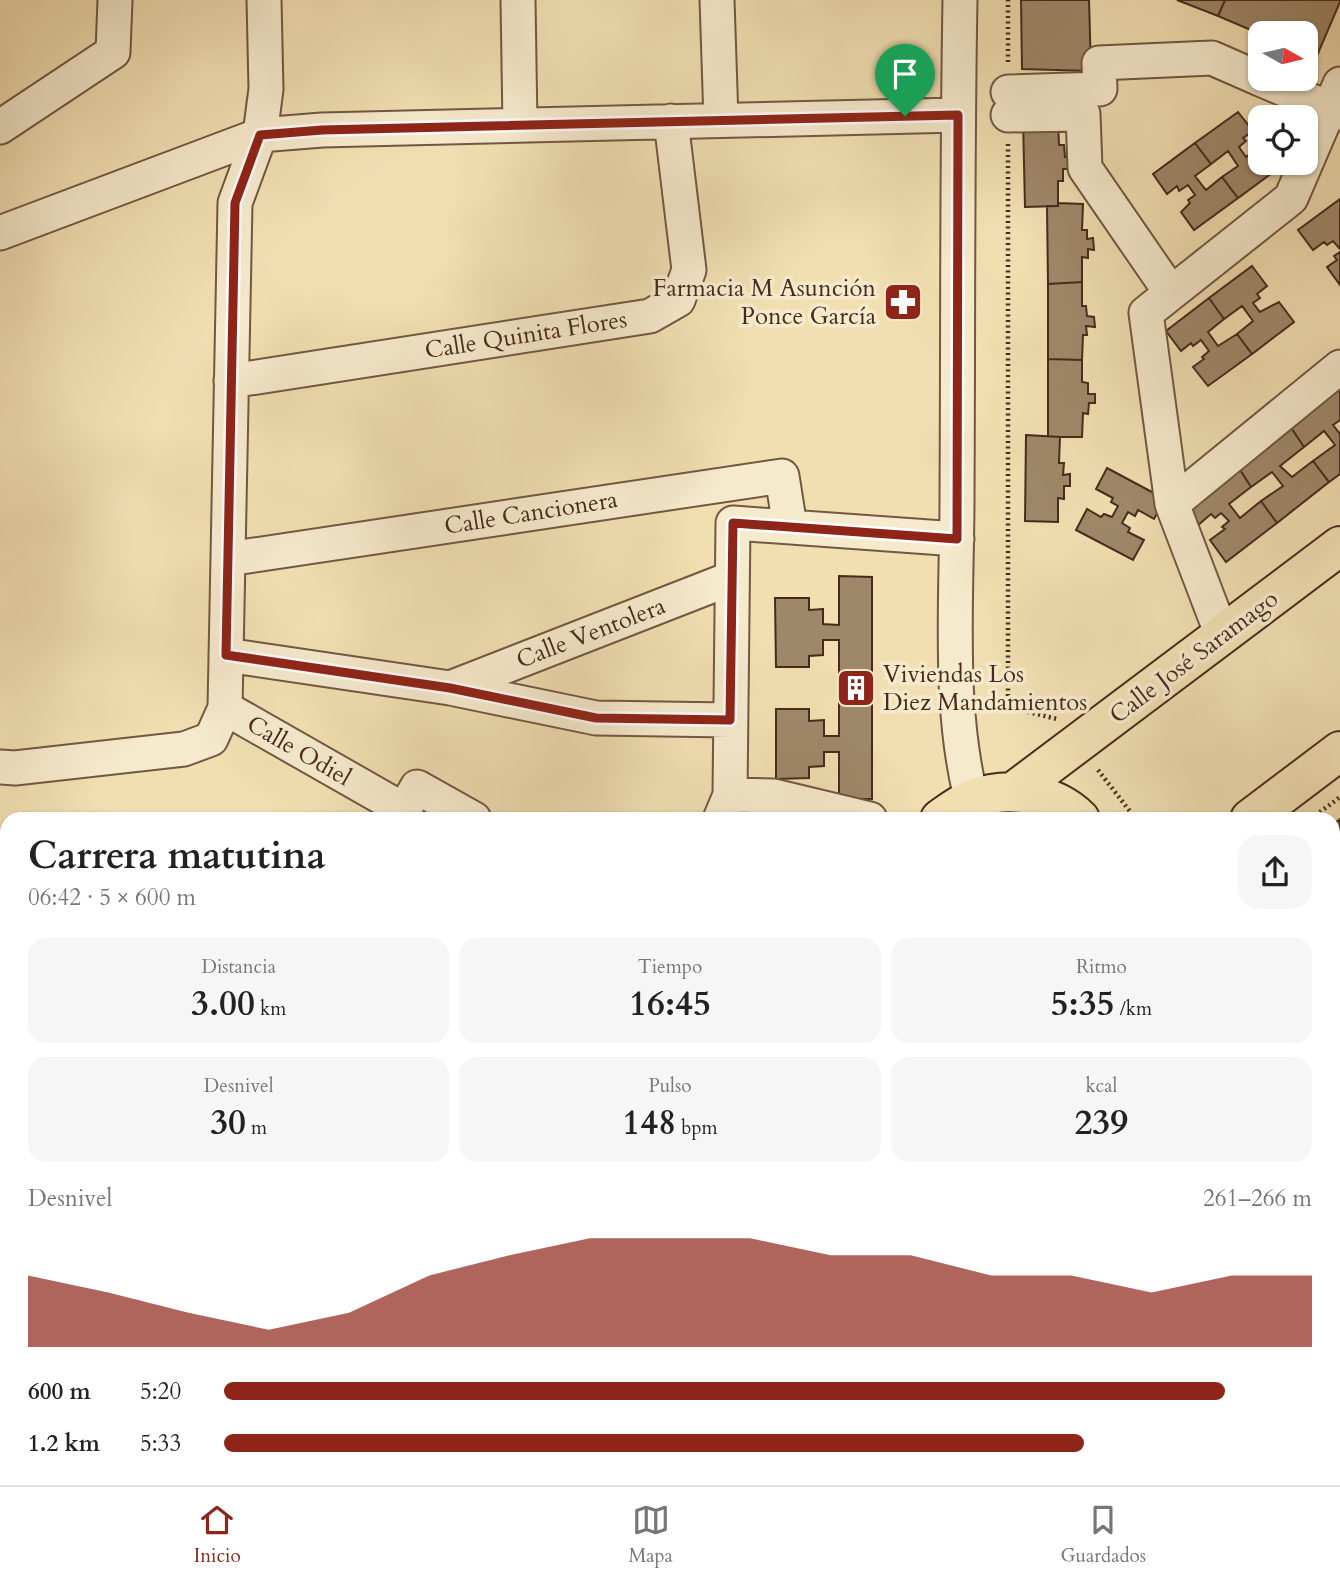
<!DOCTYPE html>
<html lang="es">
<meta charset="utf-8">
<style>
body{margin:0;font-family:Cardo,serif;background:#f6f6f6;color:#222;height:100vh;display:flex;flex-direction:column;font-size:26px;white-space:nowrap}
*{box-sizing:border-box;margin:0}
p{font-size:23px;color:#767676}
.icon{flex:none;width:38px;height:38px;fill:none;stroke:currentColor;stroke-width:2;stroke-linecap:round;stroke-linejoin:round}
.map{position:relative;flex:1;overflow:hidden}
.panel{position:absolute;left:0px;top:812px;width:1340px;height:674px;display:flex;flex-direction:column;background:#fff;border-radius:21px 21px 0 0;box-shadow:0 2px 5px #0004}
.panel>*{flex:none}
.needle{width:46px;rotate:98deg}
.fabs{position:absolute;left:1248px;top:21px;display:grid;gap:14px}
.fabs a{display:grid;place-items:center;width:70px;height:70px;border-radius:14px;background:#fff;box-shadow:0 2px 5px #0004;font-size:35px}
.pin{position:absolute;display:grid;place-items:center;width:60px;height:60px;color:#fff;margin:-72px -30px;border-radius:50% 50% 50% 0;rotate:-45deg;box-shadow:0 0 7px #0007}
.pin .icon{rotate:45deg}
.round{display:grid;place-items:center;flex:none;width:74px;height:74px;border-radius:21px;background:#f6f6f6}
.headline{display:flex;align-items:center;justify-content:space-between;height:119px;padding:0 28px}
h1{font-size:38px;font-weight:700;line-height:52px}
.metrics{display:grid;grid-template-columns:repeat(3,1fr);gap:10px;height:119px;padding:7px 28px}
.metrics div{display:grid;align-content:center;border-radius:18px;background:#f6f6f6;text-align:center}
.metrics b{font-size:35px;font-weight:700}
.metrics small{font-size:19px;font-weight:400}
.metrics p{font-size:19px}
.chart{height:196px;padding:14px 28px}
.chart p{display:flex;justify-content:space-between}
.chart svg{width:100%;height:126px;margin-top:7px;fill:#8f2418;opacity:.7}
ul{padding:0 28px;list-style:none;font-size:23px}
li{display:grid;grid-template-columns:112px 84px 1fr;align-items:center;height:52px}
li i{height:18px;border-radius:9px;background:#8f2418}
.tab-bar{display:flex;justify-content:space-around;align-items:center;height:98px;border-top:2px solid #e0e0e0;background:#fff;font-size:19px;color:#767676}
.tab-bar a{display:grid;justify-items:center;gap:4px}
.tab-bar .current{color:#8f2418}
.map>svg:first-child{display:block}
.green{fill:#d4c099;stroke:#8e755b;stroke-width:2}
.building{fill:#9f886a;stroke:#472a1d;stroke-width:2}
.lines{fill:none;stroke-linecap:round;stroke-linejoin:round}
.minor-casing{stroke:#725742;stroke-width:37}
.major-casing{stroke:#472a1d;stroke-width:42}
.path{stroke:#472a1d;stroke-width:4.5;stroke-dasharray:2 3.5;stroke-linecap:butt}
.minor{stroke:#f6eacd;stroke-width:33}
.major{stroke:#f1dfb2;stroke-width:38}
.route-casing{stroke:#fff;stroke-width:14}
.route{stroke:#8f2418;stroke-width:9}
.labels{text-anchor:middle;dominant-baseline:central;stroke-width:7;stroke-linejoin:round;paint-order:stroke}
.poi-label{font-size:24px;fill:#472a1d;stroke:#f6eacd;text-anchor:end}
.street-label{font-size:24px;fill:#472a1d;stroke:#f6eacd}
</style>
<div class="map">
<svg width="1340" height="1485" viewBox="0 0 1340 1485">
<rect width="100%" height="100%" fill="#f1dfb2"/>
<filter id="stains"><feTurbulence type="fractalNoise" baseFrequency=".00286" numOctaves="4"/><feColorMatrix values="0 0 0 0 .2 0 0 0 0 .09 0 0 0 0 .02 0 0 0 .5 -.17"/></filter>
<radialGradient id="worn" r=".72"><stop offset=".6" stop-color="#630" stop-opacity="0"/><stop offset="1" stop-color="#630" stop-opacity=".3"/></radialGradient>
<!-- green -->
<path class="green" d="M0,1319l7,10v150h93l-8,6h-92z"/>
<!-- building -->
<path class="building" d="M1021,0h68l2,71 -69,-2z
M1177,0h48l-7,16z
M1225,0h115v2l-24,56 -10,-4v-21l-46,1 -42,-18z
M1238,112l15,19 -10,7 3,3 -7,6 7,10 8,-6 2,3 4,-3v12h17l3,4 -42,31 -16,-21 16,-11 -10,-15 -17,13 -16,-21z
M1023,120h35l1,25h5l1,12h4v12h-6v12h-5v25l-33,1z
M1195,143l16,21 -16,12 11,14 16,-13 16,21 -44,32 -13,-18 9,-9 -2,-3 7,-5 -7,-10 -9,6 -2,-5 -10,8 -14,-20z
M1340,199v50l-7,-8 -6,4 -3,-3 -11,8 -15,-20z
M1058,203l25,1 -1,26h5v9l6,-1 1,12 -6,-1v9l-6,-1v25l-34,2 -1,-78h11z
M1340,252v33l-13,-18 10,-7 -3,-4z
M1252,266l15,20 -10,8 3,4 -7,5 7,9 19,-10 15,20 -42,32 -15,-20 16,-13 -11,-15 -18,13 -15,-21z
M1082,282v24h4l1,10 7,1 1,10 -9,-1 1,9h-4l-1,25 -34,-1v-75z
M1209,298l15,21 -16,13 10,14 19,-12 15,20 -44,32 -15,-19 11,-8 -2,-2 7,-6 -8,-11 -8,6 -2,-3 -10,8 -15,-20z
M1048,359l34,1v22l6,1v11h7v9h-6l-1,11 -5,-1 -1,24h-34z
M1340,388v32l-7,5 7,9v40l-11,8 -16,-21 22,-16 -11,-14 -20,16 -14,-21z
M1290,426l14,21 -24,19 12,11 21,-16 16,21 -52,41 -16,-22 22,-15 -11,-14 -21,15 -14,-22z
M1026,435l34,2 -1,26h5l-1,12 7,-1v12h-6v13l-6,-1v24l-33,-1z
M1237,465l14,22 -22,17 11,14 21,-17 16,22 -51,39 -16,-22 15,-11 -3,-2 7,-6 -8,-8 -6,5 -4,-4 -14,12 -14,-19z
M1107,468l58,31 -11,20 -16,-9 -3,6 -7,-4 -6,11 8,5 -2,4 16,8 -11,20 -57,-30 11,-21 14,8 3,-3 8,3 6,-11 -7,-4 2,-4 -17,-9z
M839,576l33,1v222h-33v-47h-15v14l-15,1v11l-33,1v-70h33v12l15,-1v16h15v-96h-16v15l-14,1v11h-33l-1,-69h34v12l14,-1v15l16,1z
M1340,819v84l-6,5v-84z
M0,851l7,5 -1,40 -6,-5z
M1340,1069v94l-6,5v-94z
M0,1124l7,13v62l-3,2 -4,-9z
M812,1479h8l4,5 7,-5h53l4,6h-84z"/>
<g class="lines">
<!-- minor casing -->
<g class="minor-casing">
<path id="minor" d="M518,0l2,125
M717,0l4,120
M960,0c-3,166 -2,332 -3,498 0,103 -11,222 20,321
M1260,79l80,34
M1008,92l92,-3 -1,-26 113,-5 48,21
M1008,115l75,-1 2,54 86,125
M0,127l113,-75 2,-52
M0,233l260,-98 62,-5 636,-15
M231,381l419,-65 28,-16 11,-30 -18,-149
M1172,504l168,-137
M228,559l554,-83 8,51
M1222,635l-50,-131 -26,-191 145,-115 49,-114
M226,655l224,33 146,30 134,2
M450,688l282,-110
M225,708l179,102 13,-23 57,32
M0,767l15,1 169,-19 27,-10 14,-31 10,-505 25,-68 6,-46 -2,-89
M730,795l44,1 96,23
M720,819l10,-24 3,-272 224,16
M1334,1273l6,-5
M0,1284l7,10
M572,1479l5,6
M1291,1479l8,6
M158,1485l8,-6
M631,1485l8,-6
M1219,1485l1,-6"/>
</g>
<!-- major casing -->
<g class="major-casing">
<path id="major" d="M1013,792l327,-246
M940,819c10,-7 21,-16 33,-20 35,-13 80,-7 107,20
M1250,819l90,-68
M315,1485l9,-6"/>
</g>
<!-- path -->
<path class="path" d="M1008,62v-62
M1008,144v563l49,12
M1098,770l38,49
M1311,819l29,-22
M400,1485l9,-6
M1092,1485l8,-6"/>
<!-- minor -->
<use href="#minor" class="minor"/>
<!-- major -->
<use href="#major" class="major"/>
</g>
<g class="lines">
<!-- route casing -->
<g class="route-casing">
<path id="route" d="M958,115l-1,424 -224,-16 -3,197 -134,-2 -146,-30 -224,-33 9,-452 25,-68 62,-5z"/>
</g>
<!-- route -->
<use href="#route" class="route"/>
</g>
<!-- icons -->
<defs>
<g id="pharmacy-square" transform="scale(2.0125)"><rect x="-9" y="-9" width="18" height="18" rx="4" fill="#8f2418" stroke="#f6eacd"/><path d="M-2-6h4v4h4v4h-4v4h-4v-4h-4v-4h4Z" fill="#fff"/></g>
<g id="building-square" transform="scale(2.0125)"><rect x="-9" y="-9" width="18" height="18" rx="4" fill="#8f2418" stroke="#f6eacd"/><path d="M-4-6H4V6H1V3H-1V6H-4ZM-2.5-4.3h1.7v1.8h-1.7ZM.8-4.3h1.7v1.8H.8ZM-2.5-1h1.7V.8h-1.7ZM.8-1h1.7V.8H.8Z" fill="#fff"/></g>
</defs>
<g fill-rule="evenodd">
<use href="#pharmacy-square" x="903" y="302"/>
<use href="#building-square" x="856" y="688"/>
</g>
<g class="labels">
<!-- poi labels -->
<g class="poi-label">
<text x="876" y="288">Farmacia M Asunción<tspan x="876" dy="28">Ponce García</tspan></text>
<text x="883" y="674" text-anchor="start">Viviendas Los<tspan x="883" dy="28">Diez Mandamientos</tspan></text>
</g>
<!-- street labels -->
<g class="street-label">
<text transform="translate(526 335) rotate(-9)">Calle Quinita Flores</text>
<text transform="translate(531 513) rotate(-9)">Calle Cancionera</text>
<text transform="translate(591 633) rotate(-21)">Calle Ventolera</text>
<text transform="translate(1194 657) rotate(-37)">Calle José Saramago</text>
<text transform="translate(299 751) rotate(30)">Calle Odiel</text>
</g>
</g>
<rect width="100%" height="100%" filter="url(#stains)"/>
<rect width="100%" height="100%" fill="url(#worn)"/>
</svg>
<div class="fabs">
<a><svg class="needle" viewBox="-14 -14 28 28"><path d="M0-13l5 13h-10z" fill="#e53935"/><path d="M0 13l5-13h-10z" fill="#767676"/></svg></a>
<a><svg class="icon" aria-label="locate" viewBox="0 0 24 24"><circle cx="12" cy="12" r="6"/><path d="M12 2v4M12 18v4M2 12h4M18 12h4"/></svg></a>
</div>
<div class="pin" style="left:905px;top:116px;background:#1e9e55"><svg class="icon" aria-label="arrive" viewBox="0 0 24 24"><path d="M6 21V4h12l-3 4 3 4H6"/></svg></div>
<section class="panel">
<div class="headline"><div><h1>Carrera matutina</h1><p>06:42 · 5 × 600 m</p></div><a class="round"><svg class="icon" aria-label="share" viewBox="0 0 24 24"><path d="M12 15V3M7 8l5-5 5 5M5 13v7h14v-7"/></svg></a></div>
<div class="metrics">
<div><p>Distancia</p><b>3.00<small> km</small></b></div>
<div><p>Tiempo</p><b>16:45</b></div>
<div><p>Ritmo</p><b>5:35<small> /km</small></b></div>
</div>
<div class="metrics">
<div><p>Desnivel</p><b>30<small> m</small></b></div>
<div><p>Pulso</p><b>148<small> bpm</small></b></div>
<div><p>kcal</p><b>239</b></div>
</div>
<div class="chart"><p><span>Desnivel</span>261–266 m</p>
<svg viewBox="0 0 160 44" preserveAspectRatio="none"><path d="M0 44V19L10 25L20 32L30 38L40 32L50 19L60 12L70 6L80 6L90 6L100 12L110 12L120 19L130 19L140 25L150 19L160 19V44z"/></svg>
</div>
<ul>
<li><b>600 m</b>5:20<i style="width:92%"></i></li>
<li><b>1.2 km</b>5:33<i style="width:79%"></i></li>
</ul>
</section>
</div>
<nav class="tab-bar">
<a class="current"><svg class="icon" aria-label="home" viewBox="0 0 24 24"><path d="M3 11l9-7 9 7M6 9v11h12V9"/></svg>Inicio</a>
<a><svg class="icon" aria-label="map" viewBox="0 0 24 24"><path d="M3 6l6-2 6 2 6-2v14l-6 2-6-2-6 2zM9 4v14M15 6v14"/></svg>Mapa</a>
<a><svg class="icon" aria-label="saved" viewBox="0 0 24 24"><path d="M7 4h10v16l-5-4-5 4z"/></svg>Guardados</a>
</nav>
